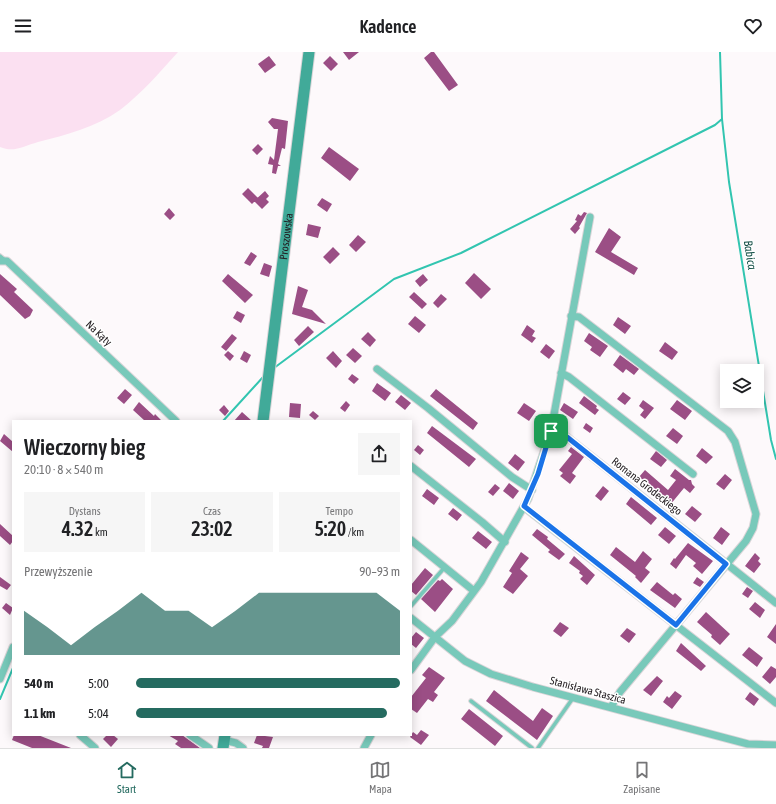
<!DOCTYPE html>
<html lang="pl">
<meta charset="utf-8">
<style>
body{margin:0;font-family:"Asap Condensed",sans-serif;background:#f6f6f6;color:#202124;height:100vh;display:flex;flex-direction:column;font-size:15px;white-space:nowrap}
*{box-sizing:border-box;margin:0}
p{font-size:13px;color:#757577}
.icon{flex:none;width:22px;height:22px;fill:none;stroke:currentColor;stroke-width:2;stroke-linecap:round;stroke-linejoin:round}
.map{position:relative;flex:1;overflow:hidden}
.side{position:absolute;left:12px;top:368px;width:400px;height:316px;display:flex;flex-direction:column;background:#fff;border-radius:0px;box-shadow:0 2px 10px #0003}
.side>*{flex:none}
.buttons{position:absolute;left:720px;top:312px;display:grid;gap:8px}
.buttons a{display:grid;place-items:center;width:44px;height:44px;border-radius:0px;background:#fff;box-shadow:0 2px 10px #0003;font-size:20px}
.pin{position:absolute;display:grid;place-items:center;width:34px;height:34px;color:#fff;margin:-17px;border-radius:8px;box-shadow:0 2px 6px #0006}
.round{display:grid;place-items:center;flex:none;width:42px;height:42px;border-radius:0px;background:#f6f6f6}
.head{display:flex;align-items:center;justify-content:space-between;height:68px;padding:0 12px}
h1{font-size:22px;font-weight:600;line-height:30px}
.metrics{display:grid;grid-template-columns:repeat(3,1fr);gap:6px;height:68px;padding:4px 12px}
.metrics div{display:grid;align-content:center;border-radius:0px;background:#f6f6f6;text-align:center}
.metrics b{font-size:20px;font-weight:600}
.metrics small{font-size:11px;font-weight:400}
.metrics p{font-size:11px}
.chart{height:112px;padding:8px 12px}
.chart p{display:flex;justify-content:space-between}
.chart svg{width:100%;height:72px;margin-top:4px;fill:#256b60;opacity:.7}
ul{padding:0 12px;list-style:none;font-size:13px}
li{display:grid;grid-template-columns:64px 48px 1fr;align-items:center;height:30px}
li i{height:10px;border-radius:5px;background:#256b60}
header{display:flex;justify-content:space-between;align-items:center;height:52px;padding:0 12px;background:#fff;font-size:18px;font-weight:600}
.tabs{display:flex;justify-content:space-around;align-items:center;height:56px;border-top:1px solid #e0e0e0;background:#fff;font-size:11px;color:#757577}
.tabs a{display:grid;justify-items:center;gap:2px}
.tabs .active{color:#256b60}
.map>svg:first-child{display:block}
.green{fill:#fbe0f1}
.lines{fill:none;stroke-linecap:round;stroke-linejoin:round}
.stream{stroke:#32c5b0;stroke-width:2}
.building{fill:#9b4e85}
.service-casing{stroke:#dad5d8;stroke-width:5.5}
.minor-casing{stroke:#dad5d8;stroke-width:9}
.secondary-casing{stroke:#dad5d8;stroke-width:13}
.service{stroke:#78c9ba;stroke-width:3.5}
.minor{stroke:#78c9ba;stroke-width:7}
.secondary{stroke:#41aa99;stroke-width:11}
.route-casing{stroke:#fff;stroke-width:8}
.route{stroke:#1a73e8;stroke-width:5}
.labels{text-anchor:middle;dominant-baseline:central;stroke-width:3;stroke-linejoin:round;paint-order:stroke}
.street-label{font-size:11px;fill:#211b1f;stroke:#fff}
.water-label{font-size:12px;font-style:italic;fill:#134e45;stroke:#fff}
</style>
<header><svg class="icon" aria-label="menu" viewBox="0 0 24 24"><path d="M4 6h16M4 12h16M4 18h16"/></svg>Kadence<svg class="icon" aria-label="heart" viewBox="0 0 24 24"><path d="M12 20l-8-8c-3-5 5-10 8-4 3-6 11-1 8 4z"/></svg></header>
<div class="map">
<svg width="776" height="696" viewBox="0 0 776 696">
<rect width="100%" height="100%" fill="#fdf9fb"/>
<!-- green -->
<path class="green" d="M0,0h178c-18,20 -36,41 -58,58 -24,17 -54,25 -82,32 -14,4 -24,11 -38,5z"/>
<g class="lines">
<!-- stream -->
<path class="stream" d="M720,0l2,67 7,63 42,258 5,19
M274,316l120,-89 67,-26 254,-128 7,-6
M223,369l41,-45
M0,647l13,-31"/>
</g>
<!-- building -->
<path class="building" d="M343,0h16l-10,8z
M431,0h3l24,33 -9,6 -25,-33z
M269,4l7,9 -11,8 -7,-9z
M330,4l8,8 -7,7 -8,-8z
M272,66l16,3 -3,28 -3,-1 -4,16 3,2h-3l-2,8 -4,-1 1,-8 -5,-1 2,-8 4,4 4,-31h-4l-6,-7z
M258,92l5,5 -6,6 -5,-5z
M329,95l30,22 -9,12 -29,-23z
M248,136l10,10 -6,6 -10,-10z
M265,139l4,5 -3,3 3,3 -7,7 -8,-8z
M322,146l10,6 -5,8 -10,-7z
M169,156l6,7 -5,5 -6,-6z
M584,160l3,1 -8,14 1,1 -5,6 -5,-5 7,-8 -2,-1 3,-6 3,2z
M308,172l13,3 -3,11 -12,-3z
M609,176l12,9 -10,15 27,16 -4,7 -39,-23z
M358,183l8,7 -10,10 -7,-7z
M333,195l7,7 -10,10 -7,-7z
M251,200l6,4 -7,10 -6,-3z
M264,211l8,3 -3,11 -9,-3z
M474,221l17,16 -10,10 -16,-16z
M0,222l17,15 -3,3 19,18 -3,6 -5,3 -25,-24z
M228,222l25,21 -8,8 -23,-22z
M423,222l5,6 -8,7 -5,-6z
M298,234l10,4 -6,17 10,3 14,14 -34,-10z
M414,240l13,12 -5,5 -13,-12z
M441,242l6,5 -9,9 -5,-5z
M237,259l8,4 -4,8 -8,-5z
M415,264l11,9 -7,8 -11,-9z
M618,265l13,9 -6,8 -12,-9z
M527,273l8,6 -3,5 4,2 -4,5 -11,-8z
M308,274l6,6 -15,14 -5,-6z
M368,280l8,8 -6,7 -9,-8z
M589,281l19,13 -8,11 -10,-7 2,-3 -8,-6z
M232,282l5,4 -11,13 -5,-4z
M665,290l13,10 -6,8 -13,-9z
M546,292l9,7 -6,8 -9,-7z
M353,296l9,8 -7,7 -9,-8z
M228,299l6,5 -4,5 -6,-6z
M244,299l7,4 -4,8 -7,-4z
M333,299l9,10 -6,7 -10,-10z
M620,303l19,14 -5,6 -8,-6 -3,4 -10,-8z
M352,322l7,5 -5,5 -6,-5z
M377,331l14,10 -6,8 -13,-10z
M125,337l7,6 -8,9 -7,-6z
M436,337l42,34 -5,7 -43,-34z
M623,340l8,6 -6,7 -8,-6z
M401,343l10,8 -6,7 -10,-8z
M584,344l13,10 -1,2 3,2 -4,5 -16,-12z
M643,348l11,8 -9,11 -5,-4 4,-5 -5,-4z
M677,348l15,11 -7,9 -15,-11z
M346,349l4,4 -5,7 -5,-4z
M139,350l15,14 1,-2 7,7h-17l-12,-11z
M290,351l11,1 -1,14 -11,-1z
M524,351l12,8 -7,10 -12,-8z
M564,351l14,9 -5,7 -13,-9z
M224,353l5,6 -4,5 -6,-6z
M313,359l6,5 -4,4 -6,-5z
M242,360l10,9h-18z
M586,371l7,5 -3,5 -7,-5z
M432,374l44,33 -7,8 -42,-34z
M673,376l10,8 -6,8 -11,-8z
M4,382l9,8v10l-13,-11z
M418,393l6,5 -4,5 -6,-5z
M571,395l13,10 -12,16 4,3 -6,8 -10,-8 3,-3 -4,-3 13,-16 -4,-3z
M702,396l11,9 -7,7 -10,-8z
M656,399l11,9 -6,7 -11,-8z
M515,402l10,8 -7,9 -10,-8z
M675,417l14,11h2l1,4 3,3 -5,6 -6,-5 -14,17 -9,-8 2,-2 -24,-18 6,-7 23,20 8,-10 -6,-4z
M725,422l7,6 -8,10 -8,-6z
M509,431l10,8 -6,8 -10,-8z
M495,432l5,4 -7,8 -5,-4z
M603,434l6,5 -8,10 -6,-5z
M427,437l12,9 -5,7 -12,-9z
M631,445l26,21 -6,7 -25,-21z
M692,454l10,8 -7,8 -10,-8z
M453,456l9,7 -5,6 -9,-7z
M0,472l13,12v5l-3,4 -10,-9z
M665,475l11,9 -7,8 -11,-9z
M721,475l9,7 -8,11 -9,-7z
M537,477l11,8 -1,2 18,15 -6,6 -11,-8 2,-2 -18,-15z
M478,479l14,11 -6,7 -14,-11z
M688,491l25,18 -11,13 -9,-8 3,-3 -10,-8 -10,14 -6,-5 4,-6 1,1z
M616,495l19,15 8,-11 9,8 -7,9 5,4 -9,11 -6,-6 1,-1 -26,-21z
M521,500l8,6 -9,11 8,7 -15,18 -10,-7 9,-14 -3,-2z
M755,501l5,5 -2,3 3,3 -7,9 -9,-7z
M574,504l21,19 -8,10 -7,-6 3,-3 -4,-3 1,-2 -11,-8z
M425,516l8,7 -17,20 -5,-4v-6z
M0,525l11,8 -4,5 -7,-4z
M697,525l7,5 -4,5 -7,-4z
M442,527l11,10 -18,23 -14,-13 17,-19 2,1z
M657,530l16,13 2,-2 7,6 -7,9 -25,-18z
M747,535l6,4 -5,7 -6,-4z
M755,550l10,8 -5,8 -11,-9z
M6,551l7,5 -3,7 -8,-7z
M706,560l24,22 -10,11 -9,-8 1,-2 -15,-13z
M560,570l9,6 -8,9 -8,-6z
M776,572v20l-9,-7z
M627,576l9,6 -7,9 -9,-7z
M416,580l8,6 -8,10 -5,-4v-6z
M681,591l25,23 -5,5 -25,-20z
M749,595l14,11 -6,9 -15,-12z
M771,614l5,3v8l-6,7 -8,-7z
M429,615l16,11 -11,14 4,3 -5,7 -5,-3 -11,14 -6,-4v-12l15,-19 -4,-3z
M657,624l6,5 -12,15 -8,-6z
M494,638l39,31 9,-13 11,8 -16,24 -51,-39z
M675,639l7,5 -10,13 -9,-7 4,-6 2,2z
M750,640l9,7 -5,7 -9,-7z
M469,657l34,27 -8,10 -34,-27z
M421,678l8,5 -8,10 -11,-8 3,-5 4,3z
M14,683h24l33,13h-39l-20,-8z
M107,683h6l5,4 -7,8 -8,-8z
M168,683h14l18,13h-19l-6,-4 3,-3z
M257,683l16,2 -4,11h-7l1,-2 -9,-3z"/>
<g class="lines">
<!-- service casing -->
<g class="service-casing">
<path id="service" d="M0,204l6,5
M411,554l34,-39
M471,649l61,47
M538,696l35,-50"/>
</g>
<!-- minor casing -->
<g class="minor-casing">
<path id="minor" d="M0,209h7l169,160
M571,264l8,1 149,114 7,11 21,72 -3,14 -7,13 -126,151 -9,15
M377,317l51,39 84,69 20,13
M561,321l8,4 124,97
M551,379l16,6 209,166
M411,414l71,56 23,20
M524,455l252,196
M411,488l63,51
M411,566l54,43 26,13 42,13 215,57 28,1
M411,618l24,-33 17,-16 29,-39 47,-83 23,-68 39,-214
M0,627l13,-32
M80,683l15,13
M190,683l19,13
M224,688l12,3 7,5
M364,696l7,-13"/>
</g>
<!-- secondary casing -->
<g class="secondary-casing">
<g id="secondary">
<path id="s1" d="M263,369l46,-369"/>
<path d="M223,696l2,-13"/>
</g>
</g>
<!-- service -->
<use href="#service" class="service"/>
<!-- minor -->
<use href="#minor" class="minor"/>
<!-- secondary -->
<use href="#secondary" class="secondary"/>
</g>
<g class="lines">
<!-- route casing -->
<g class="route-casing">
<path id="route" d="M551,379l16,6 159,127 -50,61 -152,-119 14,-32z"/>
</g>
<!-- route -->
<use href="#route" class="route"/>
</g>
<g class="labels">
<!-- street labels -->
<g class="street-label">
<text stroke="none"><textPath href="#s1" startOffset="186">Proszowska</textPath></text>
<text transform="translate(99 281) rotate(43)">Na Kąty</text>
<text transform="translate(647 434) rotate(38)">Romana Grodeckiego</text>
<text transform="translate(588 638) rotate(15)">Stanisława Staszica</text>
</g>
<!-- water labels -->
<g class="water-label">
<text transform="translate(750 203) rotate(81)">Babica</text>
</g>
</g>
</svg>
<div class="buttons">
<a><svg class="icon" aria-label="layers" viewBox="0 0 24 24"><path d="M12 4l9 5-9 5-9-5zM3 14l9 5 9-5"/></svg></a>
</div>
<div class="pin" style="left:551px;top:379px;background:#1e9e55"><svg class="icon" aria-label="arrive" viewBox="0 0 24 24"><path d="M6 21V4h12l-3 4 3 4H6"/></svg></div>
<section class="side">
<div class="head"><div><h1>Wieczorny bieg</h1><p>20:10 · 8 × 540 m</p></div><a class="round"><svg class="icon" aria-label="share" viewBox="0 0 24 24"><path d="M12 15V3M7 8l5-5 5 5M5 13v7h14v-7"/></svg></a></div>
<div class="metrics">
<div><p>Dystans</p><b>4.32<small> km</small></b></div>
<div><p>Czas</p><b>23:02</b></div>
<div><p>Tempo</p><b>5:20<small> /km</small></b></div>
</div>
<div class="chart"><p><span>Przewyższenie</span>90–93 m</p>
<svg viewBox="0 0 160 44" preserveAspectRatio="none"><path d="M0 44V17L10 27L20 38L30 27L40 17L50 6L60 17L70 17L80 27L90 17L100 6L110 6L120 6L130 6L140 6L150 6L160 17V44z"/></svg>
</div>
<ul>
<li><b>540 m</b>5:00<i style="width:100%"></i></li>
<li><b>1.1 km</b>5:04<i style="width:95%"></i></li>
</ul>
</section>
</div>
<nav class="tabs">
<a class="active"><svg class="icon" aria-label="home" viewBox="0 0 24 24"><path d="M3 11l9-7 9 7M6 9v11h12V9"/></svg>Start</a>
<a><svg class="icon" aria-label="map" viewBox="0 0 24 24"><path d="M3 6l6-2 6 2 6-2v14l-6 2-6-2-6 2zM9 4v14M15 6v14"/></svg>Mapa</a>
<a><svg class="icon" aria-label="saved" viewBox="0 0 24 24"><path d="M7 4h10v16l-5-4-5 4z"/></svg>Zapisane</a>
</nav>
